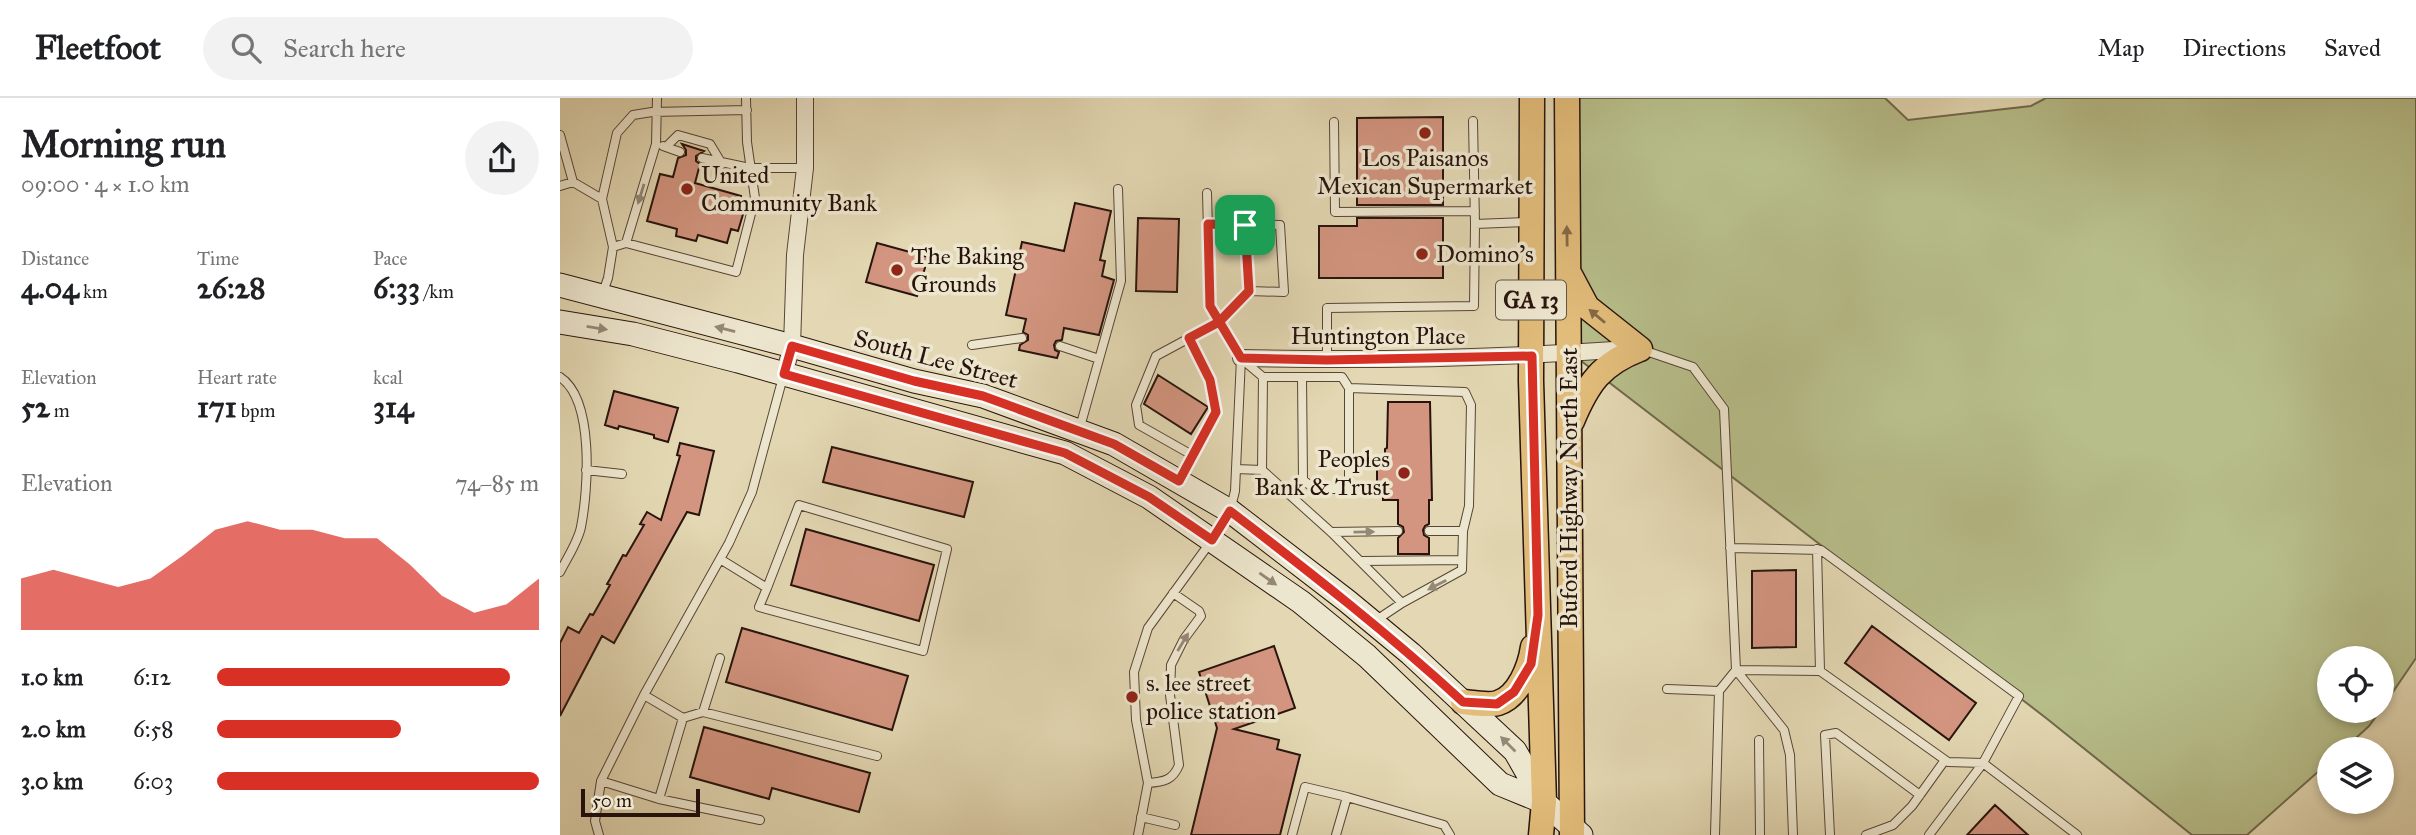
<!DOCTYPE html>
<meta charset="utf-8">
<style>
body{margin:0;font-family:"IM FELL Great Primer",serif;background:#f2f2f2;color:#202124;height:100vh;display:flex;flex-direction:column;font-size:26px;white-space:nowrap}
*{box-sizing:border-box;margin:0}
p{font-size:23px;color:#757577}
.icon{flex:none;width:38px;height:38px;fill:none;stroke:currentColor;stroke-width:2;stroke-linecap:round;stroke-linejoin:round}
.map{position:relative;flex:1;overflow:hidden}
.side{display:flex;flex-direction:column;background:#fff;width:560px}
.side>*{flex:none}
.buttons{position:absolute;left:1757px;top:548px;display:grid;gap:14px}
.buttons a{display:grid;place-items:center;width:77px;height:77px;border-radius:50%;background:#fff;box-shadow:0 4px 10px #0003;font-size:35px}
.scale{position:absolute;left:21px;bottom:18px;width:119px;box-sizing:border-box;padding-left:7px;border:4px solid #28140d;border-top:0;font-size:19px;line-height:24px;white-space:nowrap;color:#28140d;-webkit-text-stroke:5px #ede6ce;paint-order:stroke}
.pin{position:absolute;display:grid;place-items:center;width:60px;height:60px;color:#fff;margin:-30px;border-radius:14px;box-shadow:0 4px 10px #0006}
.round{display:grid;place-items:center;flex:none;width:74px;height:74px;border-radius:37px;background:#f2f2f2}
.headline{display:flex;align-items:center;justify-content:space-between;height:119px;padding:0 21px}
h1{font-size:38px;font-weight:700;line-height:52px}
.metrics{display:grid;grid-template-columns:repeat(3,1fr);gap:10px;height:119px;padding:7px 21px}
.metrics div{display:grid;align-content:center}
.metrics b{font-size:30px;font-weight:700}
.metrics small{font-size:19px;font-weight:400}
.metrics p{font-size:19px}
.chart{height:196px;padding:14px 21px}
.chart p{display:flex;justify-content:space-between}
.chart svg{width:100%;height:126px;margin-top:7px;fill:#d93025;opacity:.7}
ul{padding:0 21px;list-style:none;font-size:23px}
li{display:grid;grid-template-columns:112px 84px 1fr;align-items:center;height:52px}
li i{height:18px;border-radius:9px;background:#d93025}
header{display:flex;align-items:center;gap:42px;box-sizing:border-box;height:98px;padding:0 35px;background:#fff;border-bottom:2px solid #e0e0e0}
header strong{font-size:33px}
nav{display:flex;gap:38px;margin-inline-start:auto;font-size:24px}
.search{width:490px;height:63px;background:#f2f2f2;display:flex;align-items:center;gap:18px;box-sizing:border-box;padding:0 24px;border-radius:38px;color:#757577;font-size:26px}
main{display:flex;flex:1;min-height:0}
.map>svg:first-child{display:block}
.green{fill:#b7be8a;stroke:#70694c;stroke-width:2}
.building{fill:#d39580;stroke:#28140d;stroke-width:2}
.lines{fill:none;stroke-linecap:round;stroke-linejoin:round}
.lane-casing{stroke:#574536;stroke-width:10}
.street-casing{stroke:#574536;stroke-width:18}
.secondary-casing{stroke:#28140d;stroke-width:25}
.primary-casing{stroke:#28140d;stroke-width:27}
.lane{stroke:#ede6ce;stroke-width:8}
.street{stroke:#ede6ce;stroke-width:16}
.secondary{stroke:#ede6ce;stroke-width:23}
.primary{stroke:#e2bc7a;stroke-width:24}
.oneway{fill:#948877}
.oneway2{fill:#856844}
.route-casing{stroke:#fff;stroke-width:14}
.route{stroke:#d93025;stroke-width:9}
.poi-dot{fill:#8f2418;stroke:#ede6ce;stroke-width:2.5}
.labels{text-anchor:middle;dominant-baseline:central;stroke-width:7;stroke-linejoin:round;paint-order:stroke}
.shield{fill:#ede6ce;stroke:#635347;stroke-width:2}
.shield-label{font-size:23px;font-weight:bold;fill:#28140d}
.poi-label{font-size:24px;fill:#28140d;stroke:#ede6ce;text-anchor:start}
.street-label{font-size:24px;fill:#28140d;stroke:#ede6ce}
</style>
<header>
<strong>Fleetfoot</strong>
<div class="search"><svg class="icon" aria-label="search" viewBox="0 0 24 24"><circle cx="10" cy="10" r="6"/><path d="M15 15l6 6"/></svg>Search here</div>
<nav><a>Map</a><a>Directions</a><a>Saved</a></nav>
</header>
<main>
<section class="side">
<div class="headline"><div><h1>Morning run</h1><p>09:00 · 4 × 1.0 km</p></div><a class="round"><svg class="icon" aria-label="share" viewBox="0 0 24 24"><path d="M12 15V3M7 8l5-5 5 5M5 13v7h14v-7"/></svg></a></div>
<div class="metrics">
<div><p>Distance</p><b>4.04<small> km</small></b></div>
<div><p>Time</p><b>26:28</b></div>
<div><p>Pace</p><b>6:33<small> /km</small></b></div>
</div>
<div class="metrics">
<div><p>Elevation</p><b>52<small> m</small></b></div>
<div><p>Heart rate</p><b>171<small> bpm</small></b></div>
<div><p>kcal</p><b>314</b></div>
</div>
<div class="chart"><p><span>Elevation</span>74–85 m</p>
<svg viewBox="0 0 160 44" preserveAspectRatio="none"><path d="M0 44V26L10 23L20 26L30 29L40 26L50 18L60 9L70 6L80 9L90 9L100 12L110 12L120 21L130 32L140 38L150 35L160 26V44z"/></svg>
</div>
<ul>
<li><b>1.0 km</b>6:12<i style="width:91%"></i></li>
<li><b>2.0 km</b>6:58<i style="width:57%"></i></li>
<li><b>3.0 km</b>6:03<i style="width:100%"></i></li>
</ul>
</section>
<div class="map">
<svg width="1856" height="737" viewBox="0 0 1856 737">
<rect width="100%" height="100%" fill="#e3d8b3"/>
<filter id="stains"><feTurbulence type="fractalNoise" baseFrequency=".00286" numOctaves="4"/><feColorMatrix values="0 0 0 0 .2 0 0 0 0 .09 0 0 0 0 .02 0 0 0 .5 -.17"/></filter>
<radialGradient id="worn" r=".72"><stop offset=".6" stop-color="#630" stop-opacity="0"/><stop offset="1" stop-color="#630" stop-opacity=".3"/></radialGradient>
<!-- green -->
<path class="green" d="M1005,0h320l23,22 123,-14 15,-8h370v560l-34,50v-50h-53v52l51,1 -11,15 -25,23h-15v13l-82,73h-55l-146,-117 -483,-371z"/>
<!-- building -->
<path class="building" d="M883,19v88h-86v-87z
M122,46l22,7 -8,5v5l4,3 -5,19 46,13 -4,13 7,2 -6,20 -7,-2 -4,14 -29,-8 -2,6 -20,-5 1,-7 -30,-8 13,-47 13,3 5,-19 8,-3v-5z
M515,105l36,8 -11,49 5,1 -3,15 12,4 -15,55 -35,-7 -2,12 -6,1 -2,4 1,5 4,2 -2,6 -38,-8 1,-5 8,-5v-5l-5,-3 3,-13 -20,-4 16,-73 42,9z
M578,120l41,1 -2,73 -41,-1z
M797,120h86v60h-124v-52h38z
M317,145l51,14 -11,39 -51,-14z
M598,277l50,32 -17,27 -47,-30z
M54,293l64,17 -10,34 -14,-4v-3l-35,-9 -1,3 -13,-4z
M828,304h42l2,98h-3v24l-4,2 -2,4 1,5 5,3v16h-31v-16l6,-6 -1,-5 -5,-3v-24h-15v-15h-6v-23h8v-13l2,-1z
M120,345l34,8 -15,64 -12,-3 -73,131 -12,-7 -42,80v-73l8,-16 11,6 11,-19 3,1 17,-30 -3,-1 3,-5 13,-24 3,1 18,-31 -4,-1 7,-12 14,8 19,-64 -3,-1z
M272,349l141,35 -9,35 -141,-35z
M246,431l128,36 -15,56 -128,-36z
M1236,472v77l-44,1v-77z
M1312,528l104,77 -27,37 -104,-77z
M182,530l166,48 -16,54 -166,-48z
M714,548l21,62 -61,21 45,11 -2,9 23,6 -20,80h-89l26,-107 -18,-56z
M144,629l166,46 -11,39 -87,-24 -3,11 -79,-22z
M1435,707l33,30h-61z"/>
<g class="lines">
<!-- lane casing -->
<g class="lane-casing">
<path id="lane" d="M913,23l2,103
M774,24l1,90 140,-1
M0,37l13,47
M103,48l17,6
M106,49l12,-12 32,9 12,20
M142,60l48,10h55
M0,88l13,-4 29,17
M648,126l72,1 4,67 -35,-1 -4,-66
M66,145l30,-99 1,-46
M53,149l-11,-48 15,-66 16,-18 19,-3 95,-2
M43,194l5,-14 5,-31 13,-4 110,29 19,-74 -8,-56 -1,-44
M629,240l21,42 6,32 -24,43 -53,-30 -3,-20 20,-49 63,-34 30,-31
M412,247l50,-7
M500,248l39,13
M1083,252l50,17 31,42 12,261 48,60 6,25 3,80
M767,261v-51l147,-2 1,-82 53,-2
M684,263l19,16
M0,279c35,23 28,114 21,150 -3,15 -14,31 -21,45
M742,279h40l7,11
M518,330l4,-8 39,-139 -3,-92
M676,371l26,1
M26,372l36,4
M619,382l13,-25
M869,433h34
M771,434l67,-1
M1170,450l91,2 198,146 -36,67 -54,72
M1257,451l3,122
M160,461l47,29 32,-83 148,44 -24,102 -164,-44 8,-19
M801,463l101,-1
M815,523l27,-18 60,-33 1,-39 6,-25 2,-101 -6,-13 -116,-4v101h-34l-12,-9 -1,-103h-39l-1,93 69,62 71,71
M1107,591l52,2
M143,614l17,-54
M123,620l20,-6 174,44
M1199,642l1,95
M41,683l58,18 24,-81 -39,-23
M588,685c16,-1 25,-3 31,-18l-9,-70 1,-30 13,-26 17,-23 -2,-5 -26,-18
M99,701l101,21
M581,719l34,8
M39,737l-4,-14 6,-40 43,-86 85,-152 23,-51 31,-115
M578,737l10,-52 -12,-63 -2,-48 14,-44 64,-88 18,-29 5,-20 6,-133 -31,-52 -3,-113
M732,737l13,-48 42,10
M776,737l11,-38 97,28 6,10
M1155,737l4,-144 17,-21 84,1 128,91 35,1 94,72
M1270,737l-5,-100 11,-2 84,62
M1306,737l27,-10 19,-19 33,-46"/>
</g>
<!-- street casing -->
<g class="street-casing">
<path id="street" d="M681,260c130,3 259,0 389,-9
M224,276l8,-28 3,-91 10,-87v-70"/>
</g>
<!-- secondary casing -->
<g class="secondary-casing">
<path id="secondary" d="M0,187l232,61 122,35 69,15 131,48 116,67 117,90 64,53 104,97 29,51 37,33
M0,224l73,12 105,27 327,92 84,44 152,105 66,54 133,128 44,18"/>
</g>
<!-- primary casing -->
<g class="primary-casing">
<path id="primary" d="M972,0l-1,283 13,421 -3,33
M1007,0l5,737
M1010,177l17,32 53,42
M1012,323c16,-38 29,-57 68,-72
M903,604c10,1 26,4 35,1 21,-7 32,-36 35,-56"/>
</g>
<!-- lane -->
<use href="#lane" class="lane"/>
<!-- street -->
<use href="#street" class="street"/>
<!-- secondary -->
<use href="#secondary" class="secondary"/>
<!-- primary -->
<use href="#primary" class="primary"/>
</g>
<!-- one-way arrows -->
<defs><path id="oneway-solid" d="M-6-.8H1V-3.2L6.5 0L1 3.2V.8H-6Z" transform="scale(1.75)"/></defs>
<g class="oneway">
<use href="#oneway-solid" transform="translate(81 96) rotate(107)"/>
<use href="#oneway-solid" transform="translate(37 230) rotate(9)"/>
<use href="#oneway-solid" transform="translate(165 231) rotate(-166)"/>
<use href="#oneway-solid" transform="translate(804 434) rotate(-1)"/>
<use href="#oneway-solid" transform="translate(708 481) rotate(35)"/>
<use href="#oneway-solid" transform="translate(877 487) rotate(153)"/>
<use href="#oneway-solid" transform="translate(623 544) rotate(-59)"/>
<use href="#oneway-solid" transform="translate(948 646) rotate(-135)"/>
</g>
<g class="oneway2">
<use href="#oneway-solid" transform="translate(1007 138) rotate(-91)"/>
<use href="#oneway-solid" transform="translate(1037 218) rotate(-140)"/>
</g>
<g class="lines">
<!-- route casing -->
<g class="route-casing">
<path id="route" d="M685,127l4,66 -30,31 -30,16 21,42 6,32 -37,69 -65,-37 -131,-48 -69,-15 -122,-35 -8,28 281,79 84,44 63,43 18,-29c80,61 159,123 233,191l34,2 17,-12 17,-28 7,-49 -6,-259 -205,4 -86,-2 -31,-52 -2,-82 37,1"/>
</g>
<!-- route -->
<use href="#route" class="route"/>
</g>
<!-- markers -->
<g class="poi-dot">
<circle cx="865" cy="35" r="7"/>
<circle cx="127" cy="91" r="7"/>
<circle cx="862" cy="156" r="7"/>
<circle cx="337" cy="172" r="7"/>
<circle cx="844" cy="375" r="7"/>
<circle cx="572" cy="599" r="7"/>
</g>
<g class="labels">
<!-- shield labels -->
<rect class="shield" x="936" y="182.5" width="70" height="39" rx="5"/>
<g class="shield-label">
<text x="971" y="202">GA 13</text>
</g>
<!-- poi labels -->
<g class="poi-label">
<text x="865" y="60" text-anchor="middle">Los Paisanos<tspan x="865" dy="28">Mexican Supermarket</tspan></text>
<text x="141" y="77">United<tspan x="141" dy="28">Community Bank</tspan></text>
<text x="876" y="156">Domino's</text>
<text x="351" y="158">The Baking<tspan x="351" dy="28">Grounds</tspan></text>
<text x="830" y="361" text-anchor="end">Peoples<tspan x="830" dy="28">Bank &amp; Trust</tspan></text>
<text x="586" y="585">s. lee street<tspan x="586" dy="28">police station</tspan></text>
</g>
<!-- street labels -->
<g class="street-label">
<text x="818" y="238">Huntington Place</text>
<text transform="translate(376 261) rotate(15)">South Lee Street</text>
<text transform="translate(1009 390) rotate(-90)">Buford Highway North East</text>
</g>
</g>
<rect width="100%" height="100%" filter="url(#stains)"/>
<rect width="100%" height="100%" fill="url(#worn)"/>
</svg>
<div class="buttons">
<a><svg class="icon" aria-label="locate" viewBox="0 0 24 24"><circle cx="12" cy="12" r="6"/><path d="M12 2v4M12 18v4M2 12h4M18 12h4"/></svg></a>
<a><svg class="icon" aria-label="layers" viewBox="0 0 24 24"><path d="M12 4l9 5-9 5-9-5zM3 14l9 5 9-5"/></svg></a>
</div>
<div class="scale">50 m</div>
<div class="pin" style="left:685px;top:127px;background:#1e9e55"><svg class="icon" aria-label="arrive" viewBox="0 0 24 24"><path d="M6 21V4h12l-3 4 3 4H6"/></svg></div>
</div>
</main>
